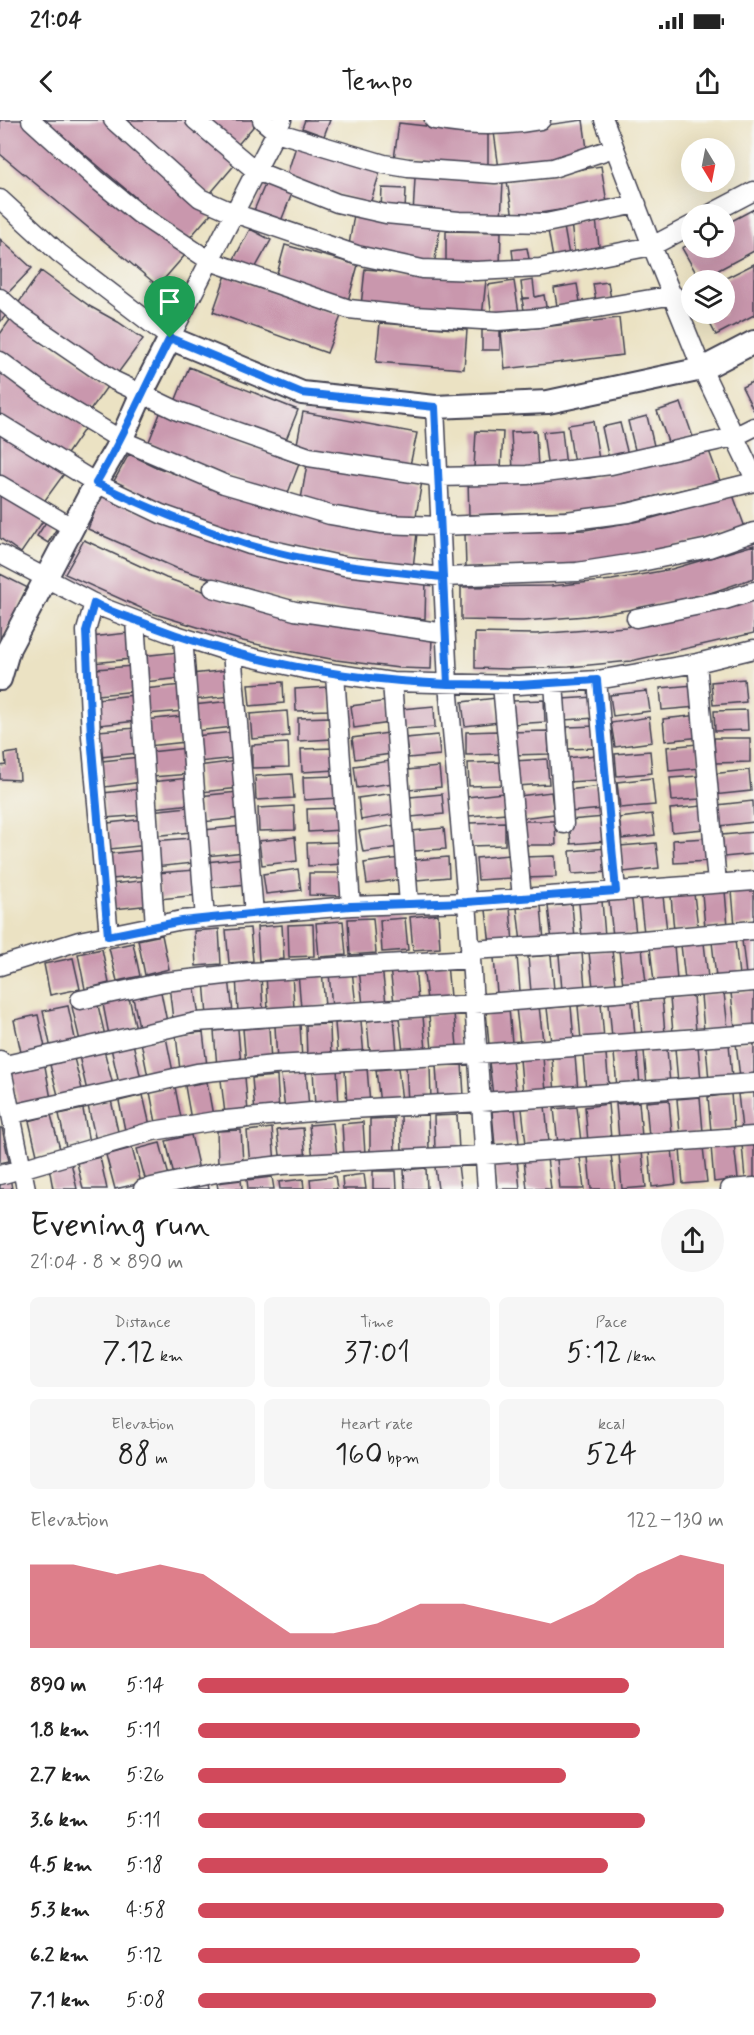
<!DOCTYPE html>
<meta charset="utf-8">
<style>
body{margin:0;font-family:Mynerve,sans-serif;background:#f6f6f6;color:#222;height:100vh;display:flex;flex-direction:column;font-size:22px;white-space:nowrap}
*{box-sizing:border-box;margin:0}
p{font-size:20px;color:#767676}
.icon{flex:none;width:33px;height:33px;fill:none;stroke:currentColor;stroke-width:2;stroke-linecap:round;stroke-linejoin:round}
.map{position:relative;height:1069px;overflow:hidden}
.details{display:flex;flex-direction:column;background:#fff;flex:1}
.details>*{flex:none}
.needle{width:39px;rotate:170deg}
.fabs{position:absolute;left:681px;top:18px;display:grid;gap:12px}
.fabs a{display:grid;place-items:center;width:54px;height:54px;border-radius:50%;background:#fff;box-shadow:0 6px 24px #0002;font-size:30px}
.pin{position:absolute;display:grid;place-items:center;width:51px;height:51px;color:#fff;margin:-62px -26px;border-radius:50% 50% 50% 0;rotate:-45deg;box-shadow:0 0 6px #0007}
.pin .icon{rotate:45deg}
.round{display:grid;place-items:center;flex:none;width:63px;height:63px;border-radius:32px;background:#f6f6f6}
.headline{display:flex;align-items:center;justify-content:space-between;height:102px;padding:0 30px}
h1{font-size:33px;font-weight:600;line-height:45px}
.metrics{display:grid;grid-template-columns:repeat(3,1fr);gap:9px;height:102px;padding:6px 30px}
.metrics div{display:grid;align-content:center;border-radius:9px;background:#f6f6f6;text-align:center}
.metrics b{font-size:30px;font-weight:600}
.metrics small{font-size:16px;font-weight:400}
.metrics p{font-size:16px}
.chart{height:168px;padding:12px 30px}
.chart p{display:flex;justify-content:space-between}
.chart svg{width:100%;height:108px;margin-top:6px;fill:#d1495b;opacity:.7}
ul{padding:0 30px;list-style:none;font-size:20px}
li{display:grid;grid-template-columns:96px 72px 1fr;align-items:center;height:45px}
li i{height:15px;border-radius:8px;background:#d1495b}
.status{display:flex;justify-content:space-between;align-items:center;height:42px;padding:0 30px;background:#fff;direction:ltr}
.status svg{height:16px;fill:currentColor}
header{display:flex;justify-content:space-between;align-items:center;height:78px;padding:0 30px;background:#fff;font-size:27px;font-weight:600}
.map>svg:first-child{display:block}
.building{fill:#c997ad}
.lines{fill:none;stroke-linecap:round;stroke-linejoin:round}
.minor-casing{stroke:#403f4f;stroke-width:21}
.tertiary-casing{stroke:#403f4f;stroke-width:26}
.minor{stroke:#fff;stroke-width:18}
.tertiary{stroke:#fff;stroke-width:22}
.route-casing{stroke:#fff;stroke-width:12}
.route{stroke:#1a73e8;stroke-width:8}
</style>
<div class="status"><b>21:04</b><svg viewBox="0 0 49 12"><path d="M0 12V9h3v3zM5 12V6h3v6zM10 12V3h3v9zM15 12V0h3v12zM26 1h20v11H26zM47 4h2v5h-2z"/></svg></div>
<header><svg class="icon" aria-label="back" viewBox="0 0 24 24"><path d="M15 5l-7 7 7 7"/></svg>Tempo<svg class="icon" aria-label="share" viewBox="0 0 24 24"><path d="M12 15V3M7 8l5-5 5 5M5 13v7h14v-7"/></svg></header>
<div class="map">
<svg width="754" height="1069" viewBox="0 0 754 1069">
<rect width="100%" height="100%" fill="#f6f6f2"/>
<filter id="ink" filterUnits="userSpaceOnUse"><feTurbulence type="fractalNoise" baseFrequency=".0167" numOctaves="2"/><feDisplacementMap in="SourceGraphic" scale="12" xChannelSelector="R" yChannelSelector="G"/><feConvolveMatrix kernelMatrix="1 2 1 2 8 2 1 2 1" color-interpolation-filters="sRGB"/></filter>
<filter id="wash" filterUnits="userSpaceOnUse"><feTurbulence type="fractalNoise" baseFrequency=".008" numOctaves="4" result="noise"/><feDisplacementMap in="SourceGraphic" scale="24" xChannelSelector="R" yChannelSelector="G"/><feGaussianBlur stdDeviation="1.35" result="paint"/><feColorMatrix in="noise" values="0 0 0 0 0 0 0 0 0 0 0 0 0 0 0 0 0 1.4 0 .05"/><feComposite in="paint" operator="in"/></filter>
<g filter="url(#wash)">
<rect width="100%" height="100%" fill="#ebe2c3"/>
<g id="blocks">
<!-- building -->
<path class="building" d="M0,0h23l162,135 -27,31 -158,-132z
M44,0h62l107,91 -26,30z
M121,0h67l49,42 -28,33z
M202,0h55l1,1 -23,27z
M305,0h25l-6,16 -22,-8z
M583,0l5,36 -89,13 -5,-37z
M399,3l89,10v36l-94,-10z
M297,23l84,26 -11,35 -84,-26z
M601,46l6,37 -94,14 -6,-36z
M415,58l88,4 -2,37 -88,-4z
M267,60l26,11 -14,35 -27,-11z
M382,68l24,1 -1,21 -24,-1z
M754,89v42l-54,29 -18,-32 10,-5v5h32v-23z
M354,95l86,14 -6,36 -86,-14z
M596,99l4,36 -25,3 -4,-36z
M564,107l6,34 -16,3 -6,-34z
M250,109l21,11 -18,32 -20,-11z
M446,111l55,1 -1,35 -54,-1z
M0,119l32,29 -26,27 -6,-5z
M285,125l73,20 -10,36 -73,-20z
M527,128l3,16 -16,2 -2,-16z
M754,144v51l-38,20 -11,-21h19v-35z
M365,149l121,11 -4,37 -121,-11z
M41,151l50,36 27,15 25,17 -25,34 -25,-18 -26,-15 -50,-35z
M226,155l115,41 -14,37 -114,-41z
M533,160l2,17 9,-2 3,17 -22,4 -3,-17 8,-1h-7l-2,-16z
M514,161l5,32 -27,4 -4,-32z
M608,162l3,17 -15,2 -3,-17z
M577,164l3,18 -23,4 -3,-18z
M0,184l9,8 -9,10z
M12,197l97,67 -22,31 -87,-61v-20z
M619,198l4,37 -118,14 -4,-37z
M380,203l87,7 -3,39 -88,-7z
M482,210h18v20h-18z
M189,247l109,43 -15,37 -109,-43z
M0,251l85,57 -22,32 -63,-42z
M754,261v30l-12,-24z
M681,283l12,34 -24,8 -12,-34z
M161,291l138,53 -13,34 -138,-54z
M303,292l114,21 -8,37 -113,-21z
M647,296l8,34 -19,4 -8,-33z
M593,301l6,39 -25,4 -6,-39z
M620,303l8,32 -19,5 -7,-33z
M0,308l64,46 -24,33 -40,-29z
M562,310l4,37 -18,3 -5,-38z
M476,311l27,1 -2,37 -27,-1z
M536,311l2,37 -25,2 -2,-38z
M708,328l12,33 -123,29 -128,5 -1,-35 122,-2z
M129,334l27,13 57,20 204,46 -4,35 -32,-4 -153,-31 -58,-24 -57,-26z
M307,344l115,17 -7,41 -115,-17z
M0,371l43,30 -22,32 -21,-15z
M101,375l57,23 268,61 -1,40 -95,-9 -63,-14 -91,-28 -88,-39z
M733,375l13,35 -153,36 -127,2 -1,-34 120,-4 60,-10 29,-8 29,-10z
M46,402l11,6 -9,15 -11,-7z
M84,420l82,38 86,30 180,27 -1,34 -32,-1 -63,-8 -63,-12 -30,-7 -91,-28 -87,-39z
M754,425v33l-44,15 -62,14 -62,9 -63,5 -62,-1v-33l90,-1 61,-6 60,-11z
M0,454l28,14 -28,55z
M754,476v37l-123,28 -62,6 -63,2 -31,-1v-35l61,1 90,-7z
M128,513l3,26 -38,4 -2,-26z
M179,532l3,26 -38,4 -3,-26z
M133,546l3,25 -38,4 -2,-26z
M229,550l3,26 -39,4 -2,-26z
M744,559l2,23 -33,3 -2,-23z
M283,562l1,21 -34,3 -2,-22z
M182,565l2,26 -37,3 -3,-25z
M694,565l3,22 -35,3 -2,-22z
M329,567l1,23 -34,1 -1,-22z
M647,571l3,20 -37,5 -3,-21z
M134,575l3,26 -38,4 -2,-26z
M595,577l2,21 -34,2 -1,-21z
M496,578l3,24 -34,4 -3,-24z
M544,580l1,22 -32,2 -1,-23z
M231,581l3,26 -39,4 -2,-26z
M387,581l3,22 -36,5 -3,-22z
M434,586l1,21 -32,2 -2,-20z
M747,590l1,20 -33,1 -1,-20z
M287,591l2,25 -37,3 -2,-25z
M699,595l2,22 -36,4 -2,-22z
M183,596l3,26 -38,4 -3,-26z
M331,597l1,22 -34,2v-23z
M649,597l3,25 -37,5 -4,-24z
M597,606v22l-29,1 -1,-22z
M136,608l2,25 -37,4 -3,-26z
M498,611l1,23 -33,1v-23z
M548,611l1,23 -38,1 -1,-23z
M234,612l2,26 -38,4 -3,-26z
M388,613l3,21 -36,5 -3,-21z
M438,615l2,20 -32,3 -2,-20z
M714,618h36v24l-35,1z
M288,623l1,24 -37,1v-23z
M698,624l2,24 -31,3 -2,-24z
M187,628l3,26 -38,3 -2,-25z
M335,628l1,22 -34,2 -1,-23z
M650,631l2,22 -35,3 -2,-22z
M18,632l2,28 -20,-1v-13l6,-1 -1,-11z
M597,635l2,25 -31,2 -2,-24z
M139,637l3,25 -37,5 -3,-26z
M547,639l2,25 -34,2 -1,-25z
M237,641l3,27 -39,4 -3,-26z
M390,641l3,22 -36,5 -3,-22z
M501,642l1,23 -33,1 -1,-23z
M439,647l2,20 -32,3 -2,-20z
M749,650l2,21 -38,4 -2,-21z
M292,654l2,24 -38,2 -1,-24z
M337,656l1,22 -34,2 -1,-23z
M698,656l2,23 -28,2 -2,-23z
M189,658l3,26 -38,4 -3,-26z
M652,658l3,27 -35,3 -3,-26z
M601,666l2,23 -34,3 -2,-22z
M140,669l3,26 -38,3 -2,-25z
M238,672l3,26 -39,4 -3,-26z
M551,672l3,22 -33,4 -2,-22z
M394,673l3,21 -36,6 -3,-22z
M503,673l3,20 -37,3 -2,-19z
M442,674l2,20 -33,3 -1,-20z
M753,681l1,21 -35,4 -2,-21z
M294,686l1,24 -36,1 -1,-23z
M702,686l2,23 -32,3 -2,-23z
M188,687l3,25 -38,4 -3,-25z
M340,688l2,22 -34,2 -1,-23z
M652,694l3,21 -33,4 -3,-21z
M605,697l2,24 -36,3 -2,-24z
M145,699l3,26 -38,4 -2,-26z
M521,701h34l1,24h-35z
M505,702v23l-35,1 -1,-23z
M396,705l3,22 -36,5 -4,-21z
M242,706l3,26 -39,4 -2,-26z
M444,708l2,21 -33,2 -1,-20z
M754,712v22l-30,3 -2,-22z
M295,717l2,24 -35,4 -3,-24z
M191,718l2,25 -38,4 -2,-26z
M707,718l2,23 -35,2 -1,-23z
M341,722l1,22 -34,2 -1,-23z
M656,723l3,25 -36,4 -3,-26z
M608,728l2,24 -38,2 -2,-23z
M146,730l3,26 -38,3 -3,-25z
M509,735l2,23 -33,2 -2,-22z
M555,736l1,21 -32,1 -1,-21z
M448,737l1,20 -32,3 -2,-20z
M244,738l3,26 -39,4 -2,-26z
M400,738l3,21 -36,5 -3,-21z
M298,749l3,21 -35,4 -3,-20z
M195,750l3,25 -38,4 -3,-26z
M309,753h36l-1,23 -35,-1z
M149,760l2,25 -37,4 -3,-25z
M754,769v35l-19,2 -3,-35z
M725,771l3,35 -23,2 -3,-35z
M694,774l4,34 -24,3 -3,-35z
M663,776l4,35 -23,2 -4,-35z
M632,779l4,35 -23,2 -4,-35z
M602,781l3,35 -23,2 -3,-35z
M572,784l3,35 -23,2 -4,-35z
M541,786l3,35 -23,2 -4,-35z
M510,787l3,36 -23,2 -4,-35z
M438,794l2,34 -27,2 -3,-33z
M373,798l3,35 -26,2 -2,-36z
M405,798l3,32 -26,2 -2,-32z
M343,801l3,34 -27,2 -3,-34z
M313,804l1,32 -25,1 -1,-32z
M282,805l2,34 -25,2 -2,-34z
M250,808l3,33 -24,2 -3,-33z
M219,809l2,35 -25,2 -2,-35z
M162,815l7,34 -24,6 -7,-35z
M754,819v35l-8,1 -4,-35z
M735,820l4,35 -23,2 -4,-35z
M133,823l7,33 -23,5 -8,-33z
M704,823l4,35 -23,2 -4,-35z
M674,825l3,35 -23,2 -4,-35z
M642,828l4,35 -23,2 -4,-35z
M102,829l7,34 -24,6 -7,-35z
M612,830l4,35 -23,2 -4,-35z
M582,833l3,35 -23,2 -3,-35z
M551,835l3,35 -23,2 -3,-35z
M517,836l3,35 -23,2 -3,-35z
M73,838l7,31 -30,6 -6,-31z
M447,844l3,33 -23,3 -4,-34z
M382,846l4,38 -23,2 -4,-37z
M415,846l3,35 -24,2 -4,-35z
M352,850l4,36 -24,2 -3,-35z
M322,851l3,35 -24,2 -3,-35z
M292,852l2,37 -26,1 -2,-36z
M261,854l2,38 -25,1 -2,-38z
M229,858l4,35 -26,3 -3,-35z
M194,862l5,35 -26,3 -4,-35z
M160,867l7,35 -28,5 -7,-34z
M754,871v35l-19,2 -4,-35z
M128,873l8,36 -27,6 -7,-36z
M724,873l4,35 -24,3 -3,-36z
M693,876l3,35 -23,2 -3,-35z
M662,878l3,36 -23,2 -3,-35z
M97,881l8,35 -25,5 -8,-34z
M632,881l3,35 -23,2 -3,-35z
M601,883l3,36 -23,1 -3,-34z
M68,886l8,37 -25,6 -8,-38z
M539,886l4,35 -23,2 -4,-35z
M571,886l3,35 -23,2 -4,-35z
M509,888l3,35 -23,2 -3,-35z
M454,893l3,34 -25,3 -3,-35z
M38,895l8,37 -24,5 -8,-37z
M423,896l3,34 -23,2 -4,-34z
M394,898l3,34 -27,3 -3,-34z
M361,901l3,36 -26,2 -3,-36z
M300,904l2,36 -25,2 -2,-36z
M330,904l1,35h-24l-1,-34z
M269,907l2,36 -25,2 -3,-36z
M238,909l3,36 -24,2 -3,-36z
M203,912l4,34 -27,4 -4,-35z
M166,917l7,35 -25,5 -7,-35z
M754,921v36l-14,1 -4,-35z
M133,923l8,36 -22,5 -8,-36z
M729,923l3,35 -23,3 -3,-35z
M698,926l3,35 -23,2 -3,-35z
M667,929l3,35 -23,2 -3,-35z
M104,930l9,35 -26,6 -8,-35z
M637,931l3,35 -23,2 -3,-35z
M606,934l3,34 -23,3 -3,-35z
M575,936l3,35 -23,2 -3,-35z
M543,937l3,35 -23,2 -3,-35z
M74,938l9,35 -24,6 -9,-34z
M512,939l4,35 -23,2 -4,-35z
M44,941l7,38 -33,6 -7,-38z
M462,943l2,33 -26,2 -2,-33z
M430,945l1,36 -23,1 -2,-36z
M337,948l2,38 -24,1 -2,-38z
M367,948l3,36 -23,1 -2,-35z
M398,948l4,33 -22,3 -4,-34z
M306,951l3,37 -24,3 -4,-37z
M277,956l2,36 -24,1 -3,-35z
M245,957l3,35 -23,2 -4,-34z
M207,962l6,34 -22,4 -6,-34z
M175,967l7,36 -25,5 -7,-36z
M754,972v36l-12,1 -4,-35z
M731,974l3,35 -23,2 -3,-34z
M143,975l8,35 -25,5 -7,-34z
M700,977l3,35 -23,2 -3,-35z
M111,980l8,36 -23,5 -8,-35z
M669,980l3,34 -23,3 -3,-35z
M639,982l3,35 -23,2 -3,-35z
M608,984l3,35 -23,3 -3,-35z
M545,986l4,36 -23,2 -4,-35z
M577,987l4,35 -23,2 -4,-35z
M83,989l6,34 -23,4 -7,-33z
M515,989l4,34 -24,3 -3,-35z
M51,995l9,34 -23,6 -8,-34z
M428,995l1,35 -27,1 -1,-35z
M457,995l2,35 -24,2 -1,-36z
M394,998l1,33 -25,1v-33z
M363,1002l2,32 -21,2 -2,-32z
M333,1003l4,33 -24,3 -4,-34z
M0,1008h2l7,33 -9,2z
M272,1008l3,35 -25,3 -3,-35z
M303,1008l3,32 -25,3 -4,-33z
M241,1010l2,33 -25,1 -1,-33z
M191,1015l8,35 -25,6 -8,-35z
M160,1023l9,33 -23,6 -9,-33z
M754,1023v35l-9,1 -3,-35z
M734,1024l4,35 -24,3 -3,-36z
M703,1027l4,35 -24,2 -3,-35z
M132,1028l9,35 -26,6 -9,-34z
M672,1029l4,35 -24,3 -3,-35z
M642,1032l4,35 -24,2 -3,-35z
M611,1034l4,35h-24l-3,-32z
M100,1037l7,32h-24l-6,-26z
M580,1037l4,32h-24l-3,-30z
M547,1038l4,31h-24l-3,-29z
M517,1040l3,29h-23l-3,-27z
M71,1042l6,27h-24l-4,-22z
M458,1045l3,24h-23l-3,-22z
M426,1048l1,21h-22l-1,-19z
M373,1051h23l1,18h-24z
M364,1054l2,15h-23l-1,-12z
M335,1056l2,13h-26l-1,-10z
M10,1057l2,12h-12v-10z
M272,1057l2,12h-26l-1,-9z
M303,1059l1,10h-24l-1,-7z
M241,1060l1,9h-24l-1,-6z
M208,1064l1,5h-21v-1z"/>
</g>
</g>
<g filter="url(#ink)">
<use href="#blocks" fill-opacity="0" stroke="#403f4f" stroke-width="1.5"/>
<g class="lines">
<!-- minor casing -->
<g class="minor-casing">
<path id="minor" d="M31,0l65,59 43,35 71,47 139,48 65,7 84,5 41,-3 135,-23
M113,0l87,78 34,15 123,42 65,14 54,2 64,-3 112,-22 -48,-126
M195,0l61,51 81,32 49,11 73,7 87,2 91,-19
M262,0l14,12 108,32 24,4 87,6 58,-6 61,-20
M434,0c37,7 70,7 107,0
M0,79l59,54 111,85 112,-218
M710,94l44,-23
M692,105l-40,21 50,123 52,108
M0,178l21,19 92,63 65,31 131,46 129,20 89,-2 84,-10 123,-28 20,-10
M0,241l42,31 79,48 103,44 106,31 51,9 60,2 125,-5 62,-8 126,-31
M435,287l13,277 19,218 20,287
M0,304l96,59 65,31 89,31 94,21 99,11 134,-5 64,-10 68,-14 45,-16
M0,365l73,43
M0,434l101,53 66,25 69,22 68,15 88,13 127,3 78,-5 100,-17 57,-14
M213,468l82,23 150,22
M94,483l-8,28 5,105 18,200
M636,498l89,-18 29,-9
M135,500l20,306
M183,517l22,282
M232,532l22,262
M697,543l20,220
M335,554l16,232
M597,560l19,211
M392,562l17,222
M554,563l10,141
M502,565l20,213
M470,830l161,-9 123,-11
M0,846l79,-25 103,-21 169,-14 116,-4 287,-21
M80,880l84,-18 87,-10 220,-13
M0,940l26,129
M1,946l195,-44 278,-18 280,-22
M12,994l185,-41 77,-8 203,-11 277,-20
M0,1055l153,-44 62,-10 118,-11 148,-8 273,-19
M143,1069l77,-17 62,-7 203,-10 269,-19
M730,1069l24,-2"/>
</g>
<!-- tertiary casing -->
<g class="tertiary-casing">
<path id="tertiary" d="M0,559l9,-31 87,-165 25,-43 21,-47 28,-55 132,55 133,14 113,-5 154,-33 52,-27"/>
</g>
<!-- minor -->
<use href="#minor" class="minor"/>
<!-- tertiary -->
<use href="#tertiary" class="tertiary"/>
</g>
</g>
<g class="lines" filter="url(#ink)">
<!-- route casing -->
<g class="route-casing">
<path id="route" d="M170,218l132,55 133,14 13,277c-102,-4 -203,-22 -299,-59 -18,-7 -38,-12 -55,-22l-8,28 5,105 17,200 74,-15 88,-9 81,-6 116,-4 149,-11 -19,-211 -78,5 -71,-1 -5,-107c-65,-7 -131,-13 -194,-32 -53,-17 -103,-38 -153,-62 28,-47 49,-97 74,-145"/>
</g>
<!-- route -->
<use href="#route" class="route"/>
</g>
</svg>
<div class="fabs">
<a><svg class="needle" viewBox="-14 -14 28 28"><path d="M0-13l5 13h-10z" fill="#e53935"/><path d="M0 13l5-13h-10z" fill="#767676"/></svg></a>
<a><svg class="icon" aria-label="locate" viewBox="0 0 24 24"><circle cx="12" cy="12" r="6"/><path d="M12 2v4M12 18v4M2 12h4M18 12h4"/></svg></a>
<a><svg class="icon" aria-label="layers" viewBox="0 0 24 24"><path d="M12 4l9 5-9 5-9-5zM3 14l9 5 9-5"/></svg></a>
</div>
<div class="pin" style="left:170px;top:218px;background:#1e9e55"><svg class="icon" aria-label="arrive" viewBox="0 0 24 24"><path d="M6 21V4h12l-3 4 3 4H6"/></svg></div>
</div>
<section class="details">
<div class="headline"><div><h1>Evening run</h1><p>21:04 · 8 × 890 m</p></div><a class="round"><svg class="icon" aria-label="share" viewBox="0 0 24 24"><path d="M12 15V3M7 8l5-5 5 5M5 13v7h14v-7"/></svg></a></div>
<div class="metrics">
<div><p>Distance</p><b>7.12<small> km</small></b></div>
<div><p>Time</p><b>37:01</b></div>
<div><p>Pace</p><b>5:12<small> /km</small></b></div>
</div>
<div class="metrics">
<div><p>Elevation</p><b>88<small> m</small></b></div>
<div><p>Heart rate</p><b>160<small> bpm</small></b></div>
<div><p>kcal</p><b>524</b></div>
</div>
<div class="chart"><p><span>Elevation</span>122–130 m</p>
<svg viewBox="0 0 160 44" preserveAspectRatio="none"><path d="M0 44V10L10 10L20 14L30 10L40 14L50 26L60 38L70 38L80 34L90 26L100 26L110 30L120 34L130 26L140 14L150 6L160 10V44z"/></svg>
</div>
<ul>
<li><b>890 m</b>5:14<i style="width:82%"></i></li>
<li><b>1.8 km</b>5:11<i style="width:84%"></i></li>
<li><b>2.7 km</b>5:26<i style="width:70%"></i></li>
<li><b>3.6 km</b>5:11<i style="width:85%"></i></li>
<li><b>4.5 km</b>5:18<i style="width:78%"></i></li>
<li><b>5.3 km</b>4:58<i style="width:100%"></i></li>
<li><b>6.2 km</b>5:12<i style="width:84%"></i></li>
<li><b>7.1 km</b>5:08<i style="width:87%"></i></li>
</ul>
</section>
